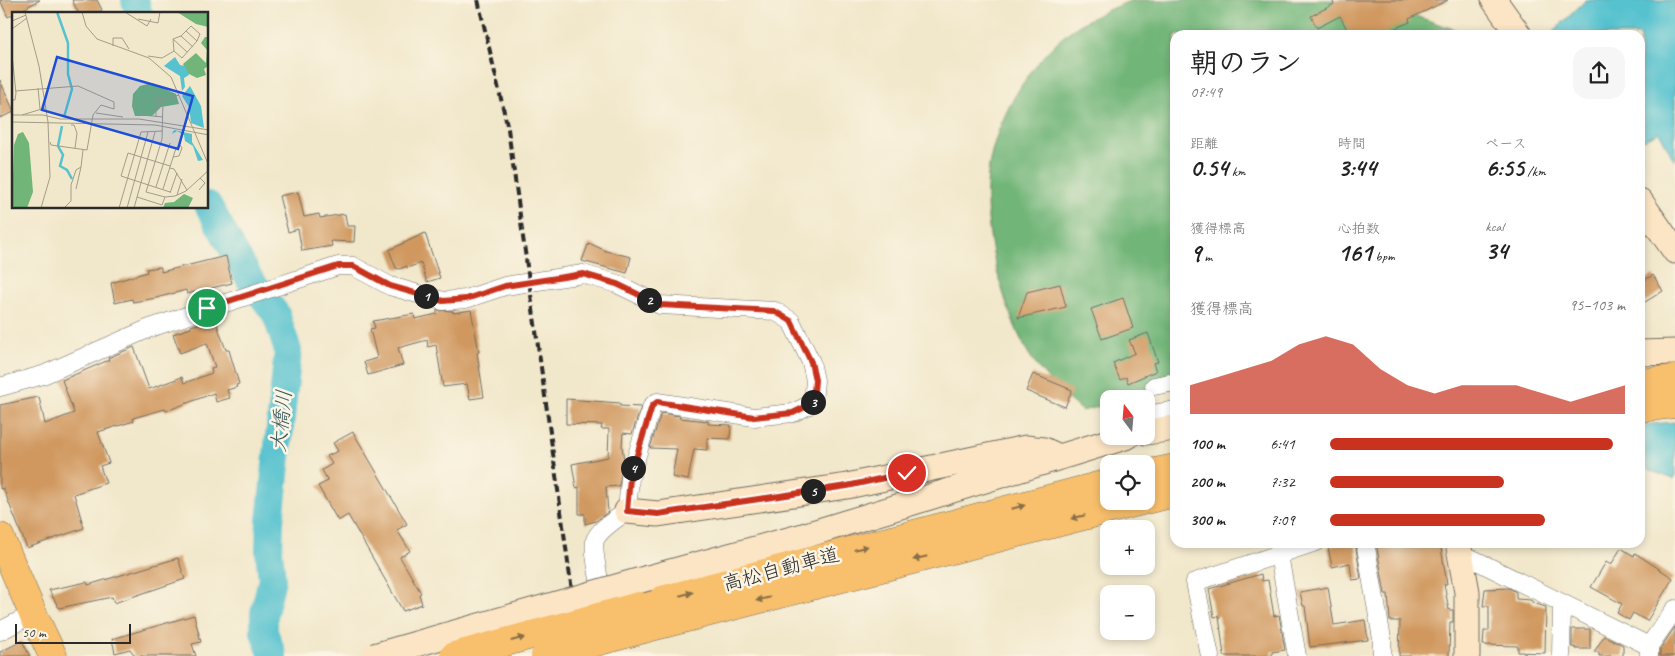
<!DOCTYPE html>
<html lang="ja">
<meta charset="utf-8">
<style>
body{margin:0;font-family:Caveat,"Klee One",sans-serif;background:#f6f6f6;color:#222;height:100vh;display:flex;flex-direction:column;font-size:19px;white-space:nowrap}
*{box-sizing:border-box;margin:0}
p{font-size:16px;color:#767676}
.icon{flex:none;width:28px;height:28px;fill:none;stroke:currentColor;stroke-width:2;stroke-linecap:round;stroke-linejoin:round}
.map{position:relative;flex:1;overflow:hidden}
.side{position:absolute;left:1170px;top:30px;width:475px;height:518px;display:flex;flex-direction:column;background:#fff;border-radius:15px;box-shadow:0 2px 8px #0003}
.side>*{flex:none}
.needle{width:32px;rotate:344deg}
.buttons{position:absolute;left:1100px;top:390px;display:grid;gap:10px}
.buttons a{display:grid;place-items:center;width:55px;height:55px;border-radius:10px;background:#fff;box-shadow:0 2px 8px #0003;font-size:25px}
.scale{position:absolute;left:15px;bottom:12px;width:116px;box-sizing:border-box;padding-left:5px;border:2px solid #2b2b2b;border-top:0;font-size:14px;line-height:18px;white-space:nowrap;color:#2b2b2b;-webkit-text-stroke:4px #fcf5e5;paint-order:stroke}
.pin{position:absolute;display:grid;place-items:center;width:42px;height:42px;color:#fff;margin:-21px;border:2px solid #fff;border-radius:50%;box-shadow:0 1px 5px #0007}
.km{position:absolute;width:25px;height:25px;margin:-12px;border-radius:50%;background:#222;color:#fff;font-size:14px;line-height:25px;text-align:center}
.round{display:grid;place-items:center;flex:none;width:52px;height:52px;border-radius:15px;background:#f6f6f6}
.summary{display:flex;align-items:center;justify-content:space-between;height:85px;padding:0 20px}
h1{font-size:28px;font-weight:700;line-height:38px}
.figures{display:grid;grid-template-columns:repeat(3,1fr);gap:8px;height:85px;padding:5px 20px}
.figures div{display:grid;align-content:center}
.figures b{font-size:25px;font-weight:700}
.figures small{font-size:14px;font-weight:400}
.figures p{font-size:14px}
.chart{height:140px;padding:10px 20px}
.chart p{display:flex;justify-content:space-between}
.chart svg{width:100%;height:90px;margin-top:5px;fill:#c8321e;opacity:.7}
ul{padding:0 20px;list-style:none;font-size:16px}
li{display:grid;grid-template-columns:80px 60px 1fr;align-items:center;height:38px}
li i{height:12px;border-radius:6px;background:#c8321e}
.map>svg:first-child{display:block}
.forest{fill:#71b578;stroke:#4e7052}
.water{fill:#56c2cf;stroke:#40767d}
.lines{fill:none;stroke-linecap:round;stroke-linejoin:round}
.river{stroke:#56c2cf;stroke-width:28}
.building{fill:#d0985f}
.street-casing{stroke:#706d63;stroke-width:19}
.secondary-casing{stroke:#706d63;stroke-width:27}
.primary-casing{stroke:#706d63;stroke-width:29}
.highway-casing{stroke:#706d63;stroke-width:29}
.street{stroke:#fff;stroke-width:18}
.secondary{stroke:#fce5c4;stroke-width:25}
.primary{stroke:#f8bf6c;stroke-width:28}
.highway{stroke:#f8bf6c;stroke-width:28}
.rail{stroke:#2b2b2b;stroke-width:4;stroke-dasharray:8 4;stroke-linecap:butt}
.secondary-bridge-casing{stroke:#706d63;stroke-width:27;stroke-linecap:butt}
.highway-bridge-casing{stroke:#706d63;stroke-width:29;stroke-linecap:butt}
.secondary-bridge{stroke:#fce5c4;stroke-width:25}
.highway-bridge{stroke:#f8bf6c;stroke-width:28}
.oneway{fill:#876e48}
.route-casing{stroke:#fff;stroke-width:10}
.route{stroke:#c8321e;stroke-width:6}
.labels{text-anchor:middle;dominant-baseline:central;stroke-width:5;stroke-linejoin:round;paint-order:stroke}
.street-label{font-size:20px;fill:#2b2b2b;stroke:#fcf5e5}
.water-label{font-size:21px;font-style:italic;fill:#38585c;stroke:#fcf5e5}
.inset-river{fill:none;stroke:#56c2cf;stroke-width:2.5}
.inset-road{fill:none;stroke:#a29c8a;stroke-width:1}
.view{fill:#1d4ed8;fill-opacity:0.15;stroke:#1d4ed8;stroke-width:2.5}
.inset-edge{fill:none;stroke:#2b2b2b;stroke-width:2.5}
</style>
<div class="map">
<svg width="1675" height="656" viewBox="0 0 1675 656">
<rect width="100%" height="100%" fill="#fcf5e5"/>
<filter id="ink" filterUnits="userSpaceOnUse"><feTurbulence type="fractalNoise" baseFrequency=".02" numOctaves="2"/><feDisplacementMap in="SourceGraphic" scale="10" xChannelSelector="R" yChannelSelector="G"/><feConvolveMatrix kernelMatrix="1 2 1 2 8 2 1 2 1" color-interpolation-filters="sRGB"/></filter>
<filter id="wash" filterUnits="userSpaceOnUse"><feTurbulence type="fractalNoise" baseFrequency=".0096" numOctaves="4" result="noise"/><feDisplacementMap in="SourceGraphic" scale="20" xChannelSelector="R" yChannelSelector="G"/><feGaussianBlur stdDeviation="1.12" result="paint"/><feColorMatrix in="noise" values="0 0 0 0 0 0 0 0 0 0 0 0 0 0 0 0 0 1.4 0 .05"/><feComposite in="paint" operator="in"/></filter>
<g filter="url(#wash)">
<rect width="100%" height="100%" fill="#f1e7ca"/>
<!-- forest -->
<path class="forest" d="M1133,0h226l42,11 70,24h-296v352l-46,12h-20v5l-27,7c-18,-15 -37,-33 -50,-52 -15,-23 -24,-50 -32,-77 -9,-31 -16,-75 -12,-108 5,-51 41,-111 81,-142 19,-14 42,-24 64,-32z"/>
<!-- water -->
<path class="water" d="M1586,0h89v162l-16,-30 -19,10v-107h-90z
M1675,422v56l-1,1 -23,-8 -11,-12v-34z"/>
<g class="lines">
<!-- river -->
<path class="river" d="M135,0l4,14
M208,205l41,73 27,36 12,37 -18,171 -1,29 3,28 -8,34v19l9,24"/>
</g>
<g id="blocks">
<!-- building -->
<path class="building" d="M0,0h40l-32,17z
M72,0h25l5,10 -7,4h-16z
M1332,0h116l-39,19 1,3 -31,13h-29l-10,-19 -23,12 -6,-12 23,-12z
M0,80l14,32 -14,6z
M298,192l6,25 15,-3 1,4 25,-4 2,12h8l-1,16 -23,-1 1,5 -30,5 -4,-22 -10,3 -9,-36z
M425,233l15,45 -13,4 -6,-19 -14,5v-2l-8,3 -3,-1 -7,-18z
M591,244l15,7 25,6 -4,16 -45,-12 6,-16z
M226,256l6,27 -45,11 -1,-4 -30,8 -23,4 -1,-3 -17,4 -4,-20 36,-11 -1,-3 15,-2v5z
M1653,275l10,16 -23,14v-22z
M1060,284l6,23 -48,11 9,-26z
M1123,298l10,30 -31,11 -11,-30z
M437,310l16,1v2l18,-3 8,42 -2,1 7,44 -14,2 -3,-15 -24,3 -7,-42 -8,2 -1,-7 -29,8 5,17 -35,10 -4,-13 13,-4 -7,-29 5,-1 -2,-7 41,-7 1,5 22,-5z
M215,319l11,31h3l10,34 -3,1 1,2 -10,3 3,8 -14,4 -2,-9 -48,18 -1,-2 -32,9 1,3 -36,11 11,31 -9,3 6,17 -32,11 10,34 -57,20 -24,-60 -3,1v-84l39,-8 6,27 29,-11 -12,-33 47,-20 -1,-2 26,-11 15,42 33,-12 2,6 28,-10 -1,-5 4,-1 -8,-24 -27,10 -7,-19 18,-6v-2z
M1148,333l10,29 -5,1 3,8 -28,12 -2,-6 -6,3 -7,-17 22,-10 -6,-13z
M1033,374l39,16 -7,17 -39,-16z
M566,399l54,4v3l21,1 -9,27 -9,-1 -1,13 2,14 -5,26 -13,1 2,25 -12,9 -11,3v-10h-6v-27l-3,1 -4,-24 36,-7 1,-28h-8l1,-4 -36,-1z
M661,413l19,3 -1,2 29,3v3l23,1 -1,14 -23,-1v12l-13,-1 -6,31 -16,-3 5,-28 -27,-1z
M353,432l54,92 -10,6 13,21 -10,6 21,36 -2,1 3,10 -19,7 -55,-96 -10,6 -20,-35 10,-5 -6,-11 10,-6 -5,-8 11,-5 -5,-8z
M1349,542h6l6,37 -9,1 -2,-17 -18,4 -4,-20z
M1376,542h64l7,42h-3l5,26h4v12h-3l-1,34h-50l1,-35h-10l-2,-27h-3z
M1621,548l13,8 1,-3 38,25 -26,43 -14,-8 -4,7 -12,-7 5,-9 -31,-17 15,-25 5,3z
M178,558l7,21 -71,24 -2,-6 -53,11 -10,-18 38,-8 1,3z
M1261,574l1,7 6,-1 6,36 5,-1 6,35 -13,2v4h-48l-5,-40 -5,1 -5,-28z
M1328,587l6,38 31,-5 3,20 -58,7 -5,-41h-2l-3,-14z
M1509,588l7,4v7l15,1 2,3 13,4 -1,46 -27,-1v-6l-35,-1 1,-14h5v-25h-6l2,-17z
M194,615l7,27 -9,2 4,12h-61l-5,-7 -15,4 -3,-14z
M1675,627v29h-15v-7z
M1572,629h18v20h-14l-1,-2h-3z
M1604,636l19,9v11h-24v-4h-5z
M22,641l8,15h-30v-4z"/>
</g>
</g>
<g filter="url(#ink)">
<use href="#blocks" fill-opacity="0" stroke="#706d63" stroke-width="1"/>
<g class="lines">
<!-- street casing -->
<g class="street-casing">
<path id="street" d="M1154,386l21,-4
M0,387l43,-12 107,-47 188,-62h15l37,20 53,15 23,-2 39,-13 78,-12 34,10 43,21 115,6 16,10 20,41 4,18 -2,23 -20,10 -39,4 -97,-15 -5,4 -22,72 -3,33c-10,8 -27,17 -32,29 -3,11 6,49 9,62
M1146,415l29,-5
M1365,542l17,97v17
M1279,555l18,101
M1462,559l13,1 174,86
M0,631l33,-17
M1210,656l-15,-74 121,-40
M1561,656l1,-51
M1649,656v-10l26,-37"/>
</g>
<!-- secondary casing -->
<g class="secondary-casing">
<path id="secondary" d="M1494,0l25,35
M1640,201l35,50
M1640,353l35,-1
M1146,432l29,-4
M627,511l31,3 189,-28 179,-38 18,2 13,6
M1458,542l9,50v64
M648,578l155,-42 325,-100"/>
</g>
<!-- primary casing -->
<g class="primary-casing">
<path id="primary" d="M0,537l33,77 20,42"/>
</g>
<!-- highway casing -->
<g class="highway-casing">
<path id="highway" d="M1640,383l35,-4
M1640,408l35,-4
M1146,474l29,-6
M1146,500l29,-7
M639,606l470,-123
M644,629l498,-128"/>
</g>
<!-- street -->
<use href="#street" class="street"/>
<!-- secondary -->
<use href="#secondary" class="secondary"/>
<!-- primary -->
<use href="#primary" class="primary"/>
<!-- highway -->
<use href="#highway" class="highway"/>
<!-- rail -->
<path class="rail" d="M478,0l30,129 73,527"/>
<!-- secondary-bridge casing -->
<g class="secondary-bridge-casing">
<path id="secondary-bridge" d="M374,656l274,-78"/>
</g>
<!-- highway-bridge casing -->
<g class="highway-bridge-casing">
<path id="highway-bridge" d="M454,656l185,-50
M545,656l99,-27"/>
</g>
<!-- secondary-bridge -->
<use href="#secondary-bridge" class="secondary-bridge"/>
<!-- highway-bridge -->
<use href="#highway-bridge" class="highway-bridge"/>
</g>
<!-- one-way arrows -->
<defs><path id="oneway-solid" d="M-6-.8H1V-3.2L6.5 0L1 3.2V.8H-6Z" transform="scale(1.25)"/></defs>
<g class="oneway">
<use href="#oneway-solid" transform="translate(1018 507) rotate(-15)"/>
<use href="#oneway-solid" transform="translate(1078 517) rotate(166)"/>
<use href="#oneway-solid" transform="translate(861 548) rotate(-15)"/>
<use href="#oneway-solid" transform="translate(920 558) rotate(166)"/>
<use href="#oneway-solid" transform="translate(686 594) rotate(-15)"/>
<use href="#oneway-solid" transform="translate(763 599) rotate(166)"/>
<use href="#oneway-solid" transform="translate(518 639) rotate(-15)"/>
</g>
</g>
<g class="lines" filter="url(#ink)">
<!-- route casing -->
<g class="route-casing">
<path id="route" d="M207,308l131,-42h15l37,20 53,15 23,-2 39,-13 78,-12 34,10 43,21 114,6 17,10 20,41 4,18 -2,23 -20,10 -39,4 -97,-15 -5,4 -22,72 -3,33 31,3 189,-28 60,-13"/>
</g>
<!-- route -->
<use href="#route" class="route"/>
</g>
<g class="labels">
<!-- street labels -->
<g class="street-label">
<text transform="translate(781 569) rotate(-15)">高松自動車道</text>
</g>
<!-- water labels -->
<g class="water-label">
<text transform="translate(281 421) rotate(-84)">大橋川</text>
</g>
</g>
<!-- overview -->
<g transform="translate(12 12)">
<rect width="196" height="196" fill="#f1e7ca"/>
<path d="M165,0h31v15l-12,-3zM193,25h3v29l-4,3 2,6 -9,3 -10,-5 -4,-9 13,-11 10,10 1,-13 -6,-7zM140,71l24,11 3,10 -18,3 -9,9h-17l-3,-10 1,-12 7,-8zM11,120l6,11 4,49 -6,16h-15l2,-63 4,-11zM172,182l9,4 -5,10h-25l2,-5 9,-1z" fill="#71b578"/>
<path d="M163,45l5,8 5,1 4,9 -5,3 1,9 -3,4 -2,-15 -16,-10zM178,74l11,20 3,22 -13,-5 -2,-16 -7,-11zM162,118l18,4v8l11,18 -5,1 -5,-15 -8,-5 -1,-6 -7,-4 -5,3z" fill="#56c2cf"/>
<path class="inset-river" d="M45,0l11,31v31l4,15 -8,28M50,114l-4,20 5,9 -3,11 7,4 5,9"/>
<path class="inset-road" d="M13,0l14,54 9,56 2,55 -9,31M70,0l4,14 11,13 52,19 22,19 38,89M113,0l22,14 4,-7M126,7l20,4 2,-11M0,9l14,-6M0,17l15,-11M169,24l10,-10 9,8 -3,7M161,27l1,12 8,7 15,-17 -11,-10M161,27l8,-3 12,11M161,27l14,13M101,34v-8h9l7,11M0,43l4,38 -1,7h-3M136,44l14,2 12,-7M26,76l2,21M3,79l63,-5 36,16v7l-13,-4 -8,10 -6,35 -36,-5 -1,-3M167,83l-16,5 -1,39 -16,53 19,5 10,-1 11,-5 23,-21M84,101l27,4M0,103h31l17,4h79l70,11M10,103l23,-7M130,103l21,2M144,105v-18l8,-1M0,110l143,3 54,10M59,113h3l3,8 -2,15M161,145l6,-1 3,-8 -2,-3 -4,3M158,156l4,1 13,21M144,175l14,-44M64,177l5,-22M151,177l13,-41M187,178l6,-7 -5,-5M158,180l-49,-16 7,-23 42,13M158,181l7,-20M165,183l5,-16M125,185l25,8 3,-8M52,196l7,-7v-16l5,-15 5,-3 2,-17M107,196l22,-76 22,-1M115,196l21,-76M122,196l21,-76"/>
<path class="view" d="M45,45l136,39 -15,53 -136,-39z"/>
<rect width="196" height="196" class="inset-edge"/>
</g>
</svg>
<div class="buttons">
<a><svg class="needle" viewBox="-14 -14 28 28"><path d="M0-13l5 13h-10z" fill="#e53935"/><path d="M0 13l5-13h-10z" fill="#767676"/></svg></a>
<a><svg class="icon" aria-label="locate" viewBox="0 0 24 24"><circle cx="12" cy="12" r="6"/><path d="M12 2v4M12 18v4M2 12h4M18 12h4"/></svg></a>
<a>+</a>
<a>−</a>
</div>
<div class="scale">50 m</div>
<div class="pin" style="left:207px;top:308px;background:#1e9e55"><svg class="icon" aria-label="arrive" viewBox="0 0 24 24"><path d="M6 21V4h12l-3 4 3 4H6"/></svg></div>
<div class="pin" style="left:907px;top:473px;background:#d93025"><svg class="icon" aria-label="check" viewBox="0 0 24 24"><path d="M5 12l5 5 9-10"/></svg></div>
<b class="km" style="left:426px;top:296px">1</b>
<b class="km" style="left:649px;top:300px">2</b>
<b class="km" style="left:813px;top:402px">3</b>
<b class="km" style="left:633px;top:468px">4</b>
<b class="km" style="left:813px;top:491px">5</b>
<section class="side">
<div class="summary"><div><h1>朝のラン</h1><p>07:49</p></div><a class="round"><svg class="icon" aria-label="share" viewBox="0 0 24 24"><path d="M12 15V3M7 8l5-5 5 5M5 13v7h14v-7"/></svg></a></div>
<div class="figures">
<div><p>距離</p><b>0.54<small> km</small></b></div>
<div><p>時間</p><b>3:44</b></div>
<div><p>ペース</p><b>6:55<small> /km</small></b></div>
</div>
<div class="figures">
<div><p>獲得標高</p><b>9<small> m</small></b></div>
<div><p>心拍数</p><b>161<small> bpm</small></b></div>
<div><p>kcal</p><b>34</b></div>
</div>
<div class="chart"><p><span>獲得標高</span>95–103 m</p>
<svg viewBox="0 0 160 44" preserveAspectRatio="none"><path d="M0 44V30L10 26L20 22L30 18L40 10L50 6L60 10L70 22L80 30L90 34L100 30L110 30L120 30L130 34L140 38L150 34L160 30V44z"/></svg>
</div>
<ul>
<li><b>100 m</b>6:41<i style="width:96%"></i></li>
<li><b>200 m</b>7:32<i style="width:59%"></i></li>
<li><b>300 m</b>7:09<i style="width:73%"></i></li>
</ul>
</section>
</div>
